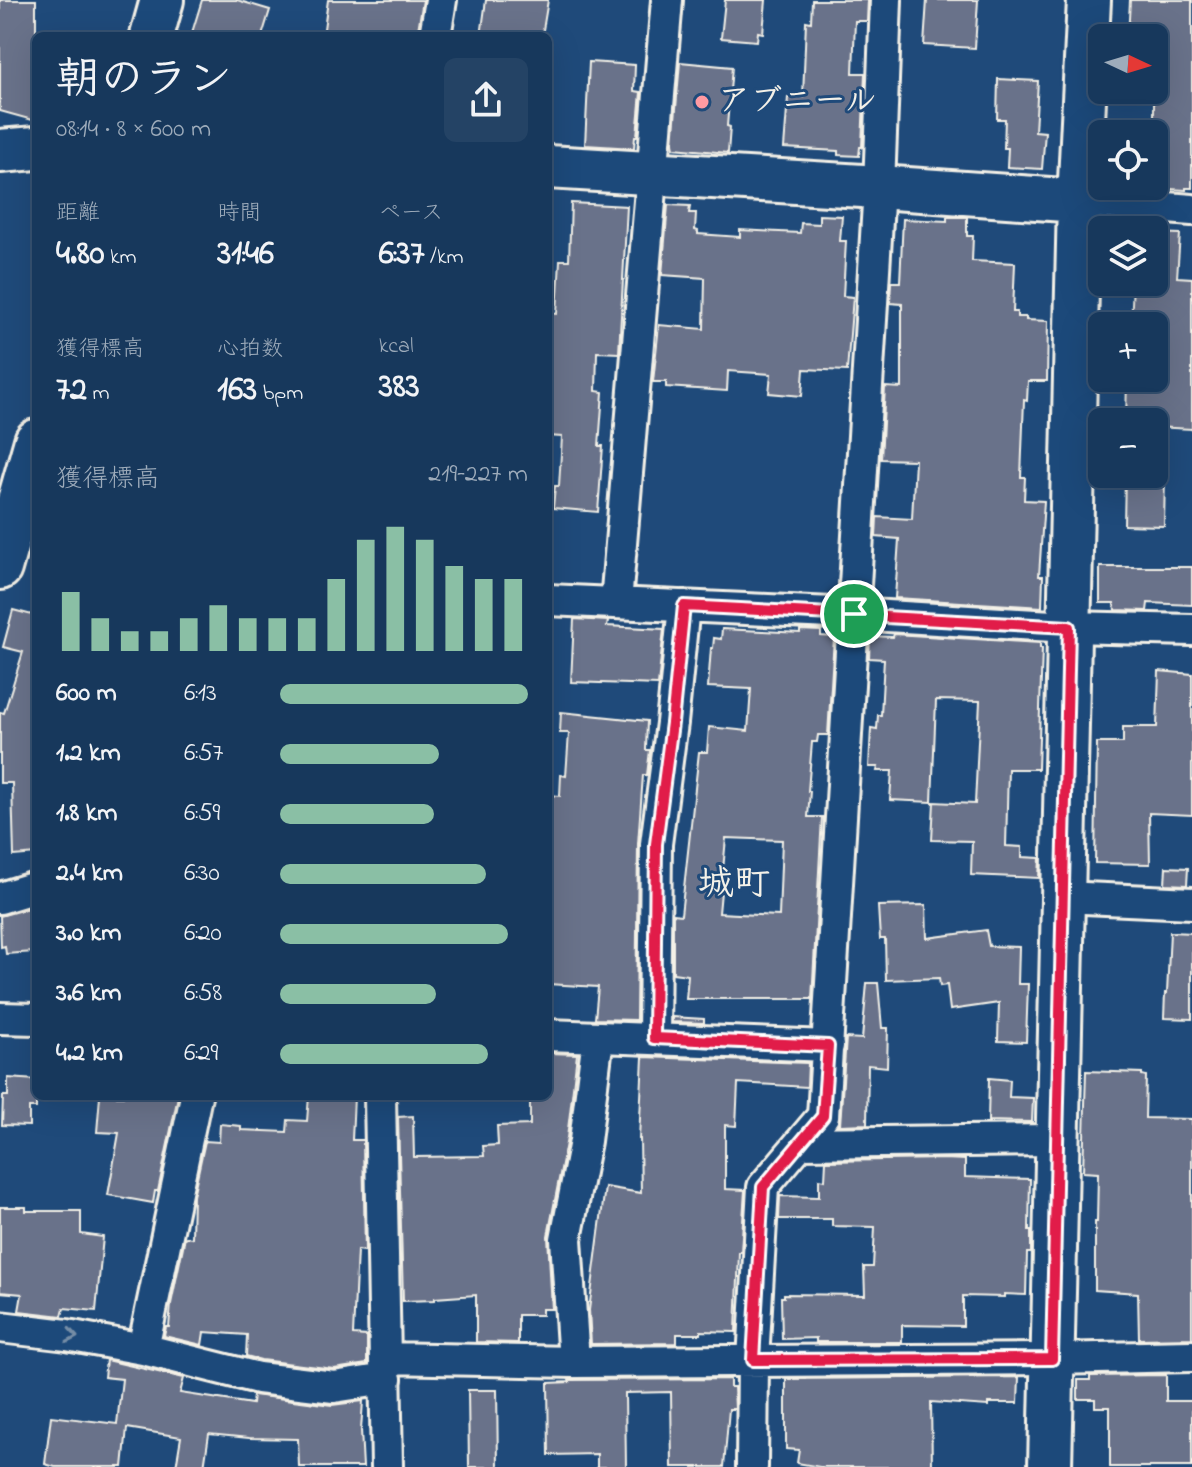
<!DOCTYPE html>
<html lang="ja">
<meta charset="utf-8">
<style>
body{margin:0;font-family:"Indie Flower","Klee One",sans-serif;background:#244365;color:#f1f3f6;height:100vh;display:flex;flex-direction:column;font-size:30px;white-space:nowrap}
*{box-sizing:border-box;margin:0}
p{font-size:26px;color:#9eacbb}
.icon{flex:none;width:44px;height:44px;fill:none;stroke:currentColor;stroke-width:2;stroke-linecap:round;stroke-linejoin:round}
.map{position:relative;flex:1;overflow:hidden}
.details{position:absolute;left:32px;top:32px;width:520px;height:1068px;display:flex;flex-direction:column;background:#17385c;border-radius:12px;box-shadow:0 8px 32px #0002,0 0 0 2px #365272}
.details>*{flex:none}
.needle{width:52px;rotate:94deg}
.tools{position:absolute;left:1088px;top:24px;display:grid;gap:16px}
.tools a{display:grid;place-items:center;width:80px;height:80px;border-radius:12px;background:#17385c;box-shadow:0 8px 32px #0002,0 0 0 2px #365272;font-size:40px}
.pin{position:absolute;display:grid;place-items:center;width:68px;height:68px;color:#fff;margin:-34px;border:4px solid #fff;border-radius:50%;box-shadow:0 2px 8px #0007}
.round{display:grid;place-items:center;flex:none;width:84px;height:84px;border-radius:12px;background:#244365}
.head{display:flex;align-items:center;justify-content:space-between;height:136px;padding:0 24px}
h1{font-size:44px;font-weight:800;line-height:60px}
.figures{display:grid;grid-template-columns:repeat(3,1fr);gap:12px;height:136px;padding:8px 24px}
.figures div{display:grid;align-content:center}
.figures b{font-size:34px;font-weight:800}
.figures small{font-size:22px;font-weight:400}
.figures p{font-size:22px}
.chart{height:224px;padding:16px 24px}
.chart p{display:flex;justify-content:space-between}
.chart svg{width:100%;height:144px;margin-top:8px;stroke:#8abfa5;stroke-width:6}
ul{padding:0 24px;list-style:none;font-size:26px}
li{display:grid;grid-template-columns:128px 96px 1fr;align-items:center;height:60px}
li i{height:20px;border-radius:10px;background:#8abfa5}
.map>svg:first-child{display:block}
.building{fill:#69728a;stroke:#f4f1e8;stroke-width:2;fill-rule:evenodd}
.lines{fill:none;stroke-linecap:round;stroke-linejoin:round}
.street-casing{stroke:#f4f1e8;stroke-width:36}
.secondary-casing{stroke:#f4f1e8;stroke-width:48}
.street{stroke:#1f4a7a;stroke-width:30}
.secondary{stroke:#1f4a7a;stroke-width:42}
.oneway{stroke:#748da6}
.route-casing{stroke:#fff;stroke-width:16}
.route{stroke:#e11d48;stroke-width:10}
.poi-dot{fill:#ff9aa2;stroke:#1f4a7a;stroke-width:3}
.labels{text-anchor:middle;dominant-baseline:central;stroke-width:6;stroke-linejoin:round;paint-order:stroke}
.poi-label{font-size:32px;font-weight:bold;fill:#f4f1e8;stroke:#1f4a7a;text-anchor:start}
.quarter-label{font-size:36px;font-weight:bold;fill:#f4f1e8;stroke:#1f4a7a}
</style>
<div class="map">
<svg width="1192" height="1467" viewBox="0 0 1192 1467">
<rect width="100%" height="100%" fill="#1f4a7a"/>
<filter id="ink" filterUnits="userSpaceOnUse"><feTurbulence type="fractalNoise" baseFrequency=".0125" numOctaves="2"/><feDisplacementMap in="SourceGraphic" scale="16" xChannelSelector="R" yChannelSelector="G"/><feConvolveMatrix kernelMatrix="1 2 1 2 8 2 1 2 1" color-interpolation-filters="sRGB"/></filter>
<g filter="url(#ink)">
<!-- building -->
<path class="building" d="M0,0h36v121l-36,-10z
M202,0h35l33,10 -8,26h-71z
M328,0h95l-6,36h-94z
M486,0h62l-6,36h-61z
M725,0h41l-3,33 -5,-1 -1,9 -36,-3z
M812,0h56l-1,21h-12l-2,52h12l-3,74h-2l-1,9 -21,-1v-4l-54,-3 4,-51h15l3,-76 5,1z
M927,0h51l-3,48 -51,-3z
M1130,0h62v188h-6v2l-32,-2v-150h-26z
M589,62l46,3 -1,26 7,1 -4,44h-2l-1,12 -49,-3z
M680,62l52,5 -5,59 3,1 -2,26 -54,-5 -1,-5z
M998,79l40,2 -3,50 10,1 -3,37 -35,-2 1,-19h-4l1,-29h-8z
M571,203l56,3 -8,147 -22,-1 -1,39 7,1 -4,54h4l-5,66 -45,-4 2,-22h4l3,-49 -14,-1v-123l9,1 3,-54h9z
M668,205l22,1 -1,7h7l-1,17 3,1v3l42,3v-7l60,3 1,-10 18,1v-9l23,1 -2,25h6l-3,55 10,1 -6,74 -43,-2 -2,27 -33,-3 2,-19 -43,-3 -1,20 -61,-4v-5h-13l6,-57 45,4 1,-51 -43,-3z
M947,217h20v19h6l-1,25 43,2 -2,49h4v5h9v3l22,1 -1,60h-19l-1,20 -3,-1 -3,77h4l-1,23 20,1 -5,75h4l-1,31 -147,-9 4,-59 -23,-2 1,-20 35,2 3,-59 -34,-1 4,-72 17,1v-84l-12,-1 1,-21h9l3,-63 44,2z
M1154,233l26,1 -3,43 15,1v151l-38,-2v-5h-28l1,-44h27v-52h-23l2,-44h21z
M1125,474h40l-1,52 -40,-1z
M1100,567h92v38l-44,-2 -1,8 -32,-1 -1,-7h-14z
M13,610l23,6v238l-22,2 -2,-73h-12v-71l4,1 19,-61 -20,-5z
M574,619l34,2 -1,5 57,3 -6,56 -87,-3z
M722,629l78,4v-3l21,1v5l13,1 -6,98h-10l-1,7h-5l-4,49h2l-2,26h14l-10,182h-126l2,-24 -15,-2v-59l8,1 18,-163h8l2,-25 39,4 3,-42 -43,-2 3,-39h2l1,-10 7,1zM726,838l56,2 -3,76 -60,-3z
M894,634l146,9v5h2l-4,121h-30l-2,77 16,1v10l18,1 -1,20 -68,-3 1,-34 -40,-1 2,-38 41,2 5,-103 -44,-1 -4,102 -42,-2 2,-29h-15l1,-4h-9l2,-39 6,1 1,-14h3l3,-56 -15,-1 1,-22 23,1z
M1159,671l33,3v141l-43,-2 1,51 -55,-1 2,-120h26v-16h34z
M561,712l86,9 -1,29h4l-3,25h-4l-5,69 -2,176 -41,-1 3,-32 -50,-3v-189l12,1 1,-21 5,1 3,-43h-9z
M1166,867l22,1 -1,17 -22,-1z
M926,905l1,33 59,-8 3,16 30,1 -1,37h10l-2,58 -28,-1 1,-38 -49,7 -3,-25 -7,1 -1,-8 -53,2 -1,-41h-5l-2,-33z
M36,906v37l-3,1 1,8 -28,2 -1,-8 -4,1 -1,-31z
M1170,932l22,1v86l-28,-1 1,-25h2z
M867,983h11l4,45h6l-1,39 -19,-2 -1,59 -27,1 6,-87 16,1z
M672,1017l32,2v4l-32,-1z
M549,1053l28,1 -10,84 -19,98 4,73h-10v6h-24v28l-42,-1v-47l-41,3v2l-32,1 -5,-184 15,-1 1,41 70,-1 -1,-10 15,-1 -1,-19 33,-1v-23h5v-6h13z
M643,1057l165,6 -1,24 -69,-4 -2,43 -11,-1v64l20,1 -4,62h-2l-3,80 -35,-1v3h-24v9l-86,1 -2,-34 16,-123 36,6 -1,-54h-1z
M1086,1071l56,2v2l4,1 -1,42 47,1v219l-53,1 -1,-46 -43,-3v-68h2l1,-49 -15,-1z
M8,1078l28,2v28h-7v18l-27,-1 1,-29h5z
M989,1078l21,2 -1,17 24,1 -1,24 -44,-1z
M100,1096h78l-20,95h-3l-2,12 -45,-8 11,-62 -22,-1z
M309,1096h45l-2,44h11l2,111 -8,-1 -4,85 14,1v28l-33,5 -73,-9 -15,-4 1,-21 -43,-3 -2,13 -38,-9 2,-9h3l2,-23 14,-67 7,1 1,-42 12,-55 14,1 1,-18 21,2v4l46,2 1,-12 19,1z
M945,1159l20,1v17l65,2 -1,52h2v22h-4l-1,42 -22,-1v3l-41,-1v30l-61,-1v17h-86v-4l-34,1 -1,-42h3v-3l81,1 -1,-28h9l2,-40 -43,-1v-7h-53l1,-23 39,1v-18l6,1 1,-19z
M0,1207h26v4h55v23l22,3 -7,74 -32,-3 -2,8 -43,-5 3,-17 -22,-2z
M106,1360l78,18 -4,15 72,11 1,-9 79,10 31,-4 -2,29 2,37h-64l-1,-28 -49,-1 -40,-4 -5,33h-28l5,-30 -54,-9 -4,39h-68l-10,-3 6,-48 66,8 5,-45 -18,-2z
M1166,1375v26h26v66h-82v-60h-15v-8h-17v-19h12v-4z
M1019,1377l-1,26h-30v3l-57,-4 1,65h-112l-23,-4 2,-13 -13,-1v-70z
M730,1379v8h4l1,22h-6l-5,58h-52l-1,-75 -46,1 1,74h-29v-13l-48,1 -1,-72 22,-1 -1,-2z
M468,1390h29l1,77h-29z"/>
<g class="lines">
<!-- street casing -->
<g class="street-casing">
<path id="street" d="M435,36l6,-36
M1079,201l113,9
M548,600l306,14 215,13 123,3
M616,603l51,-603
M1063,897l129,6
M0,898l36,-11
M0,1018l36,1
M548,1035l280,11
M654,1038l2,-194 16,-121 12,-117
M380,1096l7,371
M800,1143l257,-3
M0,1327l67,8 76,14 115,29 76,9 52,-8
M143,1349l53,-253
M386,1358l188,4 478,-3 140,-3
M574,1362l-8,-123 19,-98 13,-104
M752,1467l1,-107 10,-173 60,-71 56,-929 7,-187"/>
</g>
<!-- secondary casing -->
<g class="secondary-casing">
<path id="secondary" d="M152,36l10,-36
M0,151l36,-3
M548,167l331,20 200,14
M0,568l36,-127
M1050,1467l29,-1266 10,-201"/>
</g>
<!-- street -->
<use href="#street" class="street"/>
<!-- secondary -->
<use href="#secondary" class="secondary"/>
</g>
<!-- one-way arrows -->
<defs><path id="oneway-chevron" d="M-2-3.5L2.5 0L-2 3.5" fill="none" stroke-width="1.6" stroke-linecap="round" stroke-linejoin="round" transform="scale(2)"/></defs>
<use class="oneway" href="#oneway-chevron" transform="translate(72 1336) rotate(9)"/>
</g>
<g class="lines" filter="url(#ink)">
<!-- route casing -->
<g class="route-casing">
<path id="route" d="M684,606l385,21 -17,732 -299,1 10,-173 60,-71 5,-70 -174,-8 2,-194 16,-121z"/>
</g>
<!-- route -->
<use href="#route" class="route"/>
</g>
<!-- markers -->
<circle class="poi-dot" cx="702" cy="102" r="8"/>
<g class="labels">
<!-- poi labels -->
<g class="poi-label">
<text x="718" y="102">アブニール</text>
</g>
<!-- quarter labels -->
<g class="quarter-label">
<text x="734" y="885">城町</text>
</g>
</g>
</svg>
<div class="tools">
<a><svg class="needle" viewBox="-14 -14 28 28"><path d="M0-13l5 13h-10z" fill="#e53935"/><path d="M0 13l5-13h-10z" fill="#9eacbb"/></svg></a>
<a><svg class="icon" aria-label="locate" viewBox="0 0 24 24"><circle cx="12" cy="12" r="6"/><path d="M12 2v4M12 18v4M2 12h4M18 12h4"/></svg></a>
<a><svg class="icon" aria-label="layers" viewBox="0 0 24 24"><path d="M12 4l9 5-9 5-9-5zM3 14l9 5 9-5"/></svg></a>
<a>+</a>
<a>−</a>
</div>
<div class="pin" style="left:854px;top:614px;background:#1e9e55"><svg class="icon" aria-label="arrive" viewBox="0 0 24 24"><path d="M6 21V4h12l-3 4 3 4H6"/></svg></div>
<section class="details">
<div class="head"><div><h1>朝のラン</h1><p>08:14 · 8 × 600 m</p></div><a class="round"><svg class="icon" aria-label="share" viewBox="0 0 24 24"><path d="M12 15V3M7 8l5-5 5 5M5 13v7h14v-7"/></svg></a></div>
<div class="figures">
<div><p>距離</p><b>4.80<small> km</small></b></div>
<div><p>時間</p><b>31:46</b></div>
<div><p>ペース</p><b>6:37<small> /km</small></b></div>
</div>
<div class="figures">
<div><p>獲得標高</p><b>72<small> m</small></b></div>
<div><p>心拍数</p><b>163<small> bpm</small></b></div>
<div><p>kcal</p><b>383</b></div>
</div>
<div class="chart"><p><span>獲得標高</span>219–227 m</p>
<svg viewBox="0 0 160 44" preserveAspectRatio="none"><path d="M5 44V26M15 44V34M25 44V38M35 44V38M45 44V34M55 44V30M65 44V34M75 44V34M85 44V34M95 44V22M105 44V10M115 44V6M125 44V10M135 44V18M145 44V22M155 44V22"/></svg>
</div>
<ul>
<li><b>600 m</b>6:13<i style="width:100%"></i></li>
<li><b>1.2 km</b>6:57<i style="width:64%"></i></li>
<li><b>1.8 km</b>6:59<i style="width:62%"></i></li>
<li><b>2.4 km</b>6:30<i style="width:83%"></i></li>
<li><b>3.0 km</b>6:20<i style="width:92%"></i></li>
<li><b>3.6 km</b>6:58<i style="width:63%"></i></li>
<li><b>4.2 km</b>6:29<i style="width:84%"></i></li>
</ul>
</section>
</div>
